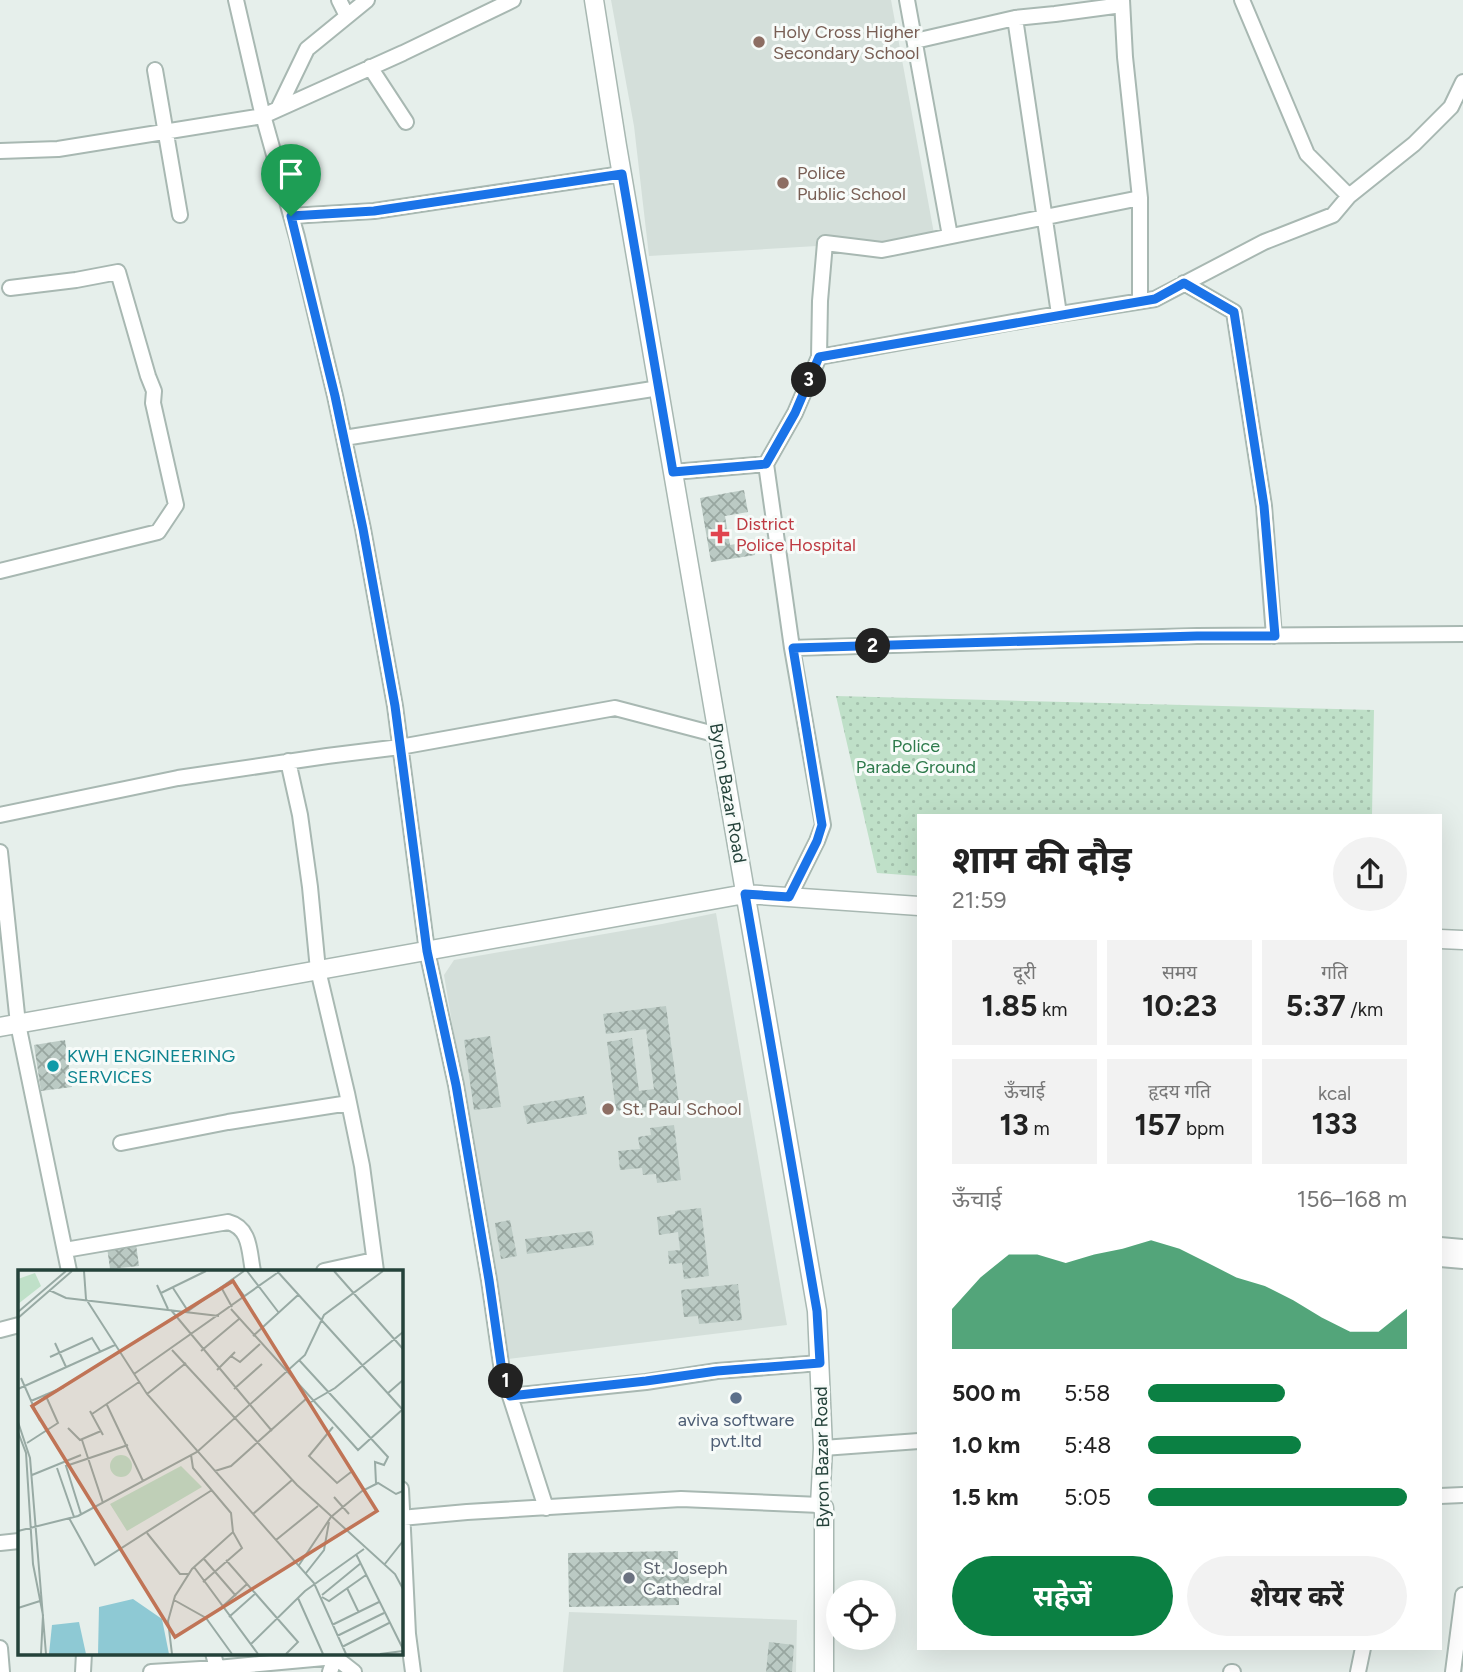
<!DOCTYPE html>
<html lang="hi">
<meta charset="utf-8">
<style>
body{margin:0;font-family:Figtree,"Noto Sans Devanagari",sans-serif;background:#f2f2f2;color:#222;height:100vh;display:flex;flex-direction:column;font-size:26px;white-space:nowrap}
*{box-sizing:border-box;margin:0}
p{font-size:23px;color:#767676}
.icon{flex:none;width:38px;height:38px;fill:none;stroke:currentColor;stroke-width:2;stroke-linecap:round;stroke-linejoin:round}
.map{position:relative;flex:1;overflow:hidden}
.drawer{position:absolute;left:917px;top:814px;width:525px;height:836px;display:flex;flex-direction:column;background:#fff;border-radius:0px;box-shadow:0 7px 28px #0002}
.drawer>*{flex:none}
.tools{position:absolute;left:826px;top:1580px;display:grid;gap:14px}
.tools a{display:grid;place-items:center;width:70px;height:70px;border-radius:50%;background:#fff;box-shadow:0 7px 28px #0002;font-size:35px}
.pin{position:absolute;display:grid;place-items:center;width:60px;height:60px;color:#fff;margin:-72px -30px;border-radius:50% 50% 50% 0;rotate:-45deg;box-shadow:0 0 7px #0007}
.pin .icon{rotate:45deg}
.km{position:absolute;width:35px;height:35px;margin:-18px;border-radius:50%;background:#222;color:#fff;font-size:19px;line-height:35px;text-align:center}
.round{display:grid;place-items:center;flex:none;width:74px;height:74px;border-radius:37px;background:#f2f2f2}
.head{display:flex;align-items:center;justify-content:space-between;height:119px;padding:0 35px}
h1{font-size:38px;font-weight:700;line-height:52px}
.figures{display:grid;grid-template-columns:repeat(3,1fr);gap:10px;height:119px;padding:7px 35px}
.figures div{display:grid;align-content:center;border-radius:0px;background:#f2f2f2;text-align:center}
.figures b{font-size:30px;font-weight:700}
.figures small{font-size:19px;font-weight:400}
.figures p{font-size:19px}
.chart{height:196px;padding:14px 35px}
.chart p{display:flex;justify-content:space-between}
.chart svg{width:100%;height:126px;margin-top:7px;fill:#0b8043;opacity:.7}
.action{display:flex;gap:14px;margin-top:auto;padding:14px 35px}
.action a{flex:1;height:80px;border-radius:42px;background:#0b8043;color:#fff;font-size:28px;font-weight:700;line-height:80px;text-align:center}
.action a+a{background:#f2f2f2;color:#222}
ul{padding:0 35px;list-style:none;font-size:23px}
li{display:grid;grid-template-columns:112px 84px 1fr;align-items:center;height:52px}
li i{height:18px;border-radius:9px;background:#0b8043}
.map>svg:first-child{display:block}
.built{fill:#d4dfda}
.park{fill:url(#park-dots)}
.building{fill:url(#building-cross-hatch)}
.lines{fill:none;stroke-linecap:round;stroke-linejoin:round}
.minor-casing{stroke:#a8b8b2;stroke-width:18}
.tertiary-casing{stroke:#a8b8b2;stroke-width:21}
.minor{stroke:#fff;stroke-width:14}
.tertiary{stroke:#fff;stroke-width:18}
.route-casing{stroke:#fff;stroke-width:14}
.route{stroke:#1a73e8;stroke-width:9}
.education-dot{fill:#8d6e63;stroke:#f7fbf9;stroke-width:2.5}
.health-dot{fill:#e0444e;stroke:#f7fbf9;stroke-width:2.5}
.culture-dot{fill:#0f9aa8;stroke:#f7fbf9;stroke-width:2.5}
.service-dot{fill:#5c6f8a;stroke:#f7fbf9;stroke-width:2.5}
.worship-dot{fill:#6b7280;stroke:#f7fbf9;stroke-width:2.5}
.labels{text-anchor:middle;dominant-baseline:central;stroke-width:6;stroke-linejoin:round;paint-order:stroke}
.education-label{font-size:18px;fill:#785e54;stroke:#f7fbf9;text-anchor:start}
.health-label{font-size:18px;fill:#be3a42;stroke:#f7fbf9;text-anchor:start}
.park-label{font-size:18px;fill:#2d7a4b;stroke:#f7fbf9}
.street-label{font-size:18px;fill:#24423a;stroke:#f7fbf9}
.culture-label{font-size:18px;fill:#0d838f;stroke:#f7fbf9;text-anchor:start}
.service-label{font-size:18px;fill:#4e5e75;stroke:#f7fbf9}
.worship-label{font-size:18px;fill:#5b616d;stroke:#f7fbf9;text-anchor:start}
.inset-road{fill:none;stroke:#98aaa4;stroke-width:2}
.view{fill:#c07456;fill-opacity:0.15;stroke:#c07456;stroke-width:3.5}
.inset-edge{fill:none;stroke:#24423a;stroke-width:3.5}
</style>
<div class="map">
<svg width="1463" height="1672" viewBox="0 0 1463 1672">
<defs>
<pattern id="park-dots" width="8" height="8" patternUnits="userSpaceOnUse" patternTransform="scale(1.75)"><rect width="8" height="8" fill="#bfe0c8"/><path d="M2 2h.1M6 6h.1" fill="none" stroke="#a4c1ad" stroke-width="1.8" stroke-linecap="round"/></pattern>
<pattern id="building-cross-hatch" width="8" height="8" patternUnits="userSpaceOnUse" patternTransform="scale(1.75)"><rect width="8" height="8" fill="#bbcac4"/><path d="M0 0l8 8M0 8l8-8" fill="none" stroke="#98a6a0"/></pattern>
</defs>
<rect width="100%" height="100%" fill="#e6efeb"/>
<!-- built -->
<path class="built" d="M611,0h280l44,239 -286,17 -15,-130z
M716,913l71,412 -279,34 -64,-384 10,-15 208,-36z
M569,1612l228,8 -1,52h-233z"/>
<!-- park -->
<path class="park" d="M836,696l538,14 -2,105 -453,1v60l-42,-3z"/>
<!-- building -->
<path class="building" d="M744,490l4,22 -23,4 5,29 23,-4 2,14 -44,7 -11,-64z
M666,1006l13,97 -63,8 -9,-69 25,-4 7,53 15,-2 -8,-60 -40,5 -3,-20z
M490,1036l11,71 -27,3 -10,-70z
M65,1040l7,47 -31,4 -7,-46z
M584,1096l3,18 -60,10 -4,-18z
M674,1125l7,55 -24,3 -1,-9 -13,1 -1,-7 -22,2 -2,-19 22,-2 -2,-12 13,-2 -1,-7z
M701,1208l8,68 -25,3 -2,-16 -13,1 -1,-13 12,-1 -2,-18 -19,3 -2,-18 18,-3v-3z
M510,1220l7,36 -16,3 -6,-36z
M592,1231l2,14 -67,9 -2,-15z
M136,1244l3,22 -29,3 -3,-22z
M738,1284l4,36 -43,4 -1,-8 -14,1 -3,-27z
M678,1551v13h11v27h-10v14l-110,2 -1,-54z
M769,1642l25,3 -2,27h-26z"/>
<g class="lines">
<!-- minor casing -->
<g class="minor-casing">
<path id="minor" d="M236,0l25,108 36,129 38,159 28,133 32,177 32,245 29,134 33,195 13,91 44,137
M339,0l8,16
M907,0l43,236
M1122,0l3,57 15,141v103
M1242,0l65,154 42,42
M1015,18l44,296
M915,41l100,-23 40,-4 67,-9
M370,67l36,55
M155,70l25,145
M278,109l29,-60 60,-49
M0,151l58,-2 205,-33 140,-63 110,-53
M1140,198l-258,52 -57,-7 -5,58 -1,56 222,-40 114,-18 109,-57 69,-27 16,-19 65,-52 37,-37 12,-25
M291,216l83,-5 248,-37
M1184,283l50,29 30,194 10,130
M344,438l315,-50
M673,472l93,-8
M0,571l158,-39 18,-27 -23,-102 1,-12 -6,-15 -30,-104 -42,8 -66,8
M792,648l405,-12 266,-2
M288,761l12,54 10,72 8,83 29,123 15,73 14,105
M0,815l178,-37 149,-22 73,-9 215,-39 103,27
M0,852l18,172 51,247
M789,897l28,-56 6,-16 -31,-177 -26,-184 29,-51 24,-56
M121,1143l107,-21 121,-19
M1440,1245l23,2
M65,1250l163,-28c23,6 21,30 25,49
M1440,1259l23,2
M324,1271l50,-11
M0,1330l19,-5
M510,1396l136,-14 71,-11 103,-8
M823,1448l96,-7
M401,1489l7,145 5,38
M1440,1496l23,-1
M401,1518l66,-6 214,-13 139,6
M0,1543l19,-2
M0,1648l2,24
M213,1653l4,15
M331,1654l23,18
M83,1672l1,-19
M151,1672l66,-4 118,-11 -5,15
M1231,1672h2
M1358,1672l5,-24
M1453,1672l10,-77"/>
</g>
<!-- tertiary casing -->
<g class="tertiary-casing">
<path id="tertiary" d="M594,0l23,146 200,1165 6,137 -3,57 4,3v164
M1440,939l23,1
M0,1027l745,-133 174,12"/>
</g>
<!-- minor -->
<use href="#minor" class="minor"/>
<!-- tertiary -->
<use href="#tertiary" class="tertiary"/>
</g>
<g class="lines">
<!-- route casing -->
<g class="route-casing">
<path id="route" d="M622,174l51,298 93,-8 29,-51 24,-56 336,-58 29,-16 50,29 30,194 11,130h-78l-404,12 29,177 -5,16 -28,56 -44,-3 72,417 3,52 -103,8 -71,10 -136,15 -8,-25 -13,-91 -33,-195 -29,-134 -32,-245 -32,-177 -28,-133 -44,-180 83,-5z"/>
</g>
<!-- route -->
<use href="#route" class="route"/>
</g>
<!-- markers -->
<g class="education-dot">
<circle cx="759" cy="42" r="7"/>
<circle cx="783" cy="183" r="7"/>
<circle cx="608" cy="1109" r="7"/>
</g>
<path class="health-dot" d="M716.5 523.5h7v7h7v7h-7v7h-7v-7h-7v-7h7z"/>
<circle class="culture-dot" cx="53" cy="1066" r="7"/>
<circle class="service-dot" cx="736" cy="1398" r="7"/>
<circle class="worship-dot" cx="629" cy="1578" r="7"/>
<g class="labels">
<!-- education labels -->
<g class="education-label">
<text x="773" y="32">Holy Cross Higher<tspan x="773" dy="21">Secondary School</tspan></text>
<text x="797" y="173">Police<tspan x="797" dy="21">Public School</tspan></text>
<text x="622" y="1109">St. Paul School</text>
</g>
<!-- health labels -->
<g class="health-label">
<text x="736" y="524">District<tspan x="736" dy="21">Police Hospital</tspan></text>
</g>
<!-- park labels -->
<g class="park-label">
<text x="916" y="746">Police<tspan x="916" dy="21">Parade Ground</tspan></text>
</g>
<!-- street labels -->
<g class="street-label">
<text transform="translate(728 793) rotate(80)">Byron Bazar Road</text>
<text transform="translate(822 1457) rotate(-91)">Byron Bazar Road</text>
</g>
<!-- culture labels -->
<g class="culture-label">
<text x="67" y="1056">KWH ENGINEERING<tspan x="67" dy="21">SERVICES</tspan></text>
</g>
<!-- service labels -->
<g class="service-label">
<text x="736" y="1420">aviva software<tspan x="736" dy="21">pvt.ltd</tspan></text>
</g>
<!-- worship labels -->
<g class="worship-label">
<text x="643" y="1568">St. Joseph<tspan x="643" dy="21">Cathedral</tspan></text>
</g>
</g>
<!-- overview -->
<g transform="translate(18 1270)">
<rect width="385" height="385" fill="#e6efeb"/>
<path d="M92 196a11 11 0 1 1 22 0a11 11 0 1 1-22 0Z" fill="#bfe0c8"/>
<path d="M17,3l6,13 -23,18v-25zM163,196l21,21 -75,44 -17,-27z" fill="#bfe0c8"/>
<path d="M115,329l29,20 7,35h-71l1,-47zM61,352l7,32h-37l3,-29z" fill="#8ec9d4"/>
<path class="inset-road" d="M66,1l2,28 61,95 167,189 32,71M229,1l32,42M259,1l125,138M316,1l69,78M213,9l14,18M139,15l11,24M203,17l11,20M155,18l15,23 56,-40M31,20l17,8 153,18M143,23l45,-22M213,39l127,141 45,-41M153,40l101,121M0,42l48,-41M0,48l54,-47M235,66l45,-41M37,73l11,24M154,80l125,135 98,89 8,15M183,81l38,-32M213,86l9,6 20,-18M32,87l42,-19 8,13M281,90l89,97 -4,8 -9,-3 1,21M199,100l18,-18M116,104l146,-103M3,108l19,43M0,119l97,-44M216,119l28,-25M129,124l39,-31M369,124l16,-14M13,131l33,-14M293,132l24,-14 68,-56M89,135l36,76M72,141l13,24M74,144l47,-32M0,152l12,36 16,196M315,157l-24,29 28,27 14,-11M50,158l12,12 21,-9M0,162l8,21 7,111 10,51 -2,39M64,170l21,63M9,173l31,-20 -13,-29M173,185l2,13 38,45 2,19M39,198l17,49M197,201l16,-5 76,-68M14,205l49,-20M316,227l15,17M63,244l-15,-48 62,-21M235,244l39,-34M51,248l26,47 117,-75M0,261l60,-15 119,-64 108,-97 19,-40 59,-44M129,263l33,41h9M258,270l42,-34M338,284l47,95M186,289l32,37M208,290l72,82 -12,12M281,295l32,-48 31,-26 16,-8 18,11 7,-3M366,295l19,-24M176,297l64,87M288,303l18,-23 5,-28M329,318l12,25M304,325l39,-32M304,327l7,4 37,-26M280,328l25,56M156,330l32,18 26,36M204,337l25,-23M0,338l22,-7M211,347l27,-24M314,355l47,-23M319,366l47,-23M233,374l54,-53 59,-42M324,377l47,-24M154,384l-4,-33 7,-25 17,-27 41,-37 9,16 -39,34M362,384l23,-3"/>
<path class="view" d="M215,11l144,230 -202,126 -143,-231z"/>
<rect width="385" height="385" class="inset-edge"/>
</g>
</svg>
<div class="tools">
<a><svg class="icon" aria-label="locate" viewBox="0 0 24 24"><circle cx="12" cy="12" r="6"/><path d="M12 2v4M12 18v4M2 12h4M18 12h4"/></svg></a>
</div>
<div class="pin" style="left:291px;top:216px;background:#1e9e55"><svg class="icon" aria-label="arrive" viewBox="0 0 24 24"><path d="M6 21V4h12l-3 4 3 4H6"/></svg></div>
<b class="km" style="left:506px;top:1381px">1</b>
<b class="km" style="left:873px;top:646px">2</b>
<b class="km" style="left:809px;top:380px">3</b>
<section class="drawer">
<div class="head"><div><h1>शाम की दौड़</h1><p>21:59</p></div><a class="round"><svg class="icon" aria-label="share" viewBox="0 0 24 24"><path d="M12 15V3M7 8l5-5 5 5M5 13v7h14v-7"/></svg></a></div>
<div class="figures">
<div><p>दूरी</p><b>1.85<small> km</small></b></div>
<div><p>समय</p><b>10:23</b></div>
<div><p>गति</p><b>5:37<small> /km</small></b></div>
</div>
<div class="figures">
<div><p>ऊँचाई</p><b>13<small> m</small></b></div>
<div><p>हृदय गति</p><b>157<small> bpm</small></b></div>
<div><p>kcal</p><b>133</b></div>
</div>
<div class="chart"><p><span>ऊँचाई</span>156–168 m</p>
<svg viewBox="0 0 160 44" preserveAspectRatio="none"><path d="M0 44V30L10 19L20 11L30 11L40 14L50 11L60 9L70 6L80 9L90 14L100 19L110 22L120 27L130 33L140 38L150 38L160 30V44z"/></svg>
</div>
<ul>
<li><b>500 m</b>5:58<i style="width:53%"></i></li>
<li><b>1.0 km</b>5:48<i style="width:59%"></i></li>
<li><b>1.5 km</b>5:05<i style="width:100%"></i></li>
</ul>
<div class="action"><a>सहेजें</a><a>शेयर करें</a></div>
</section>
</div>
